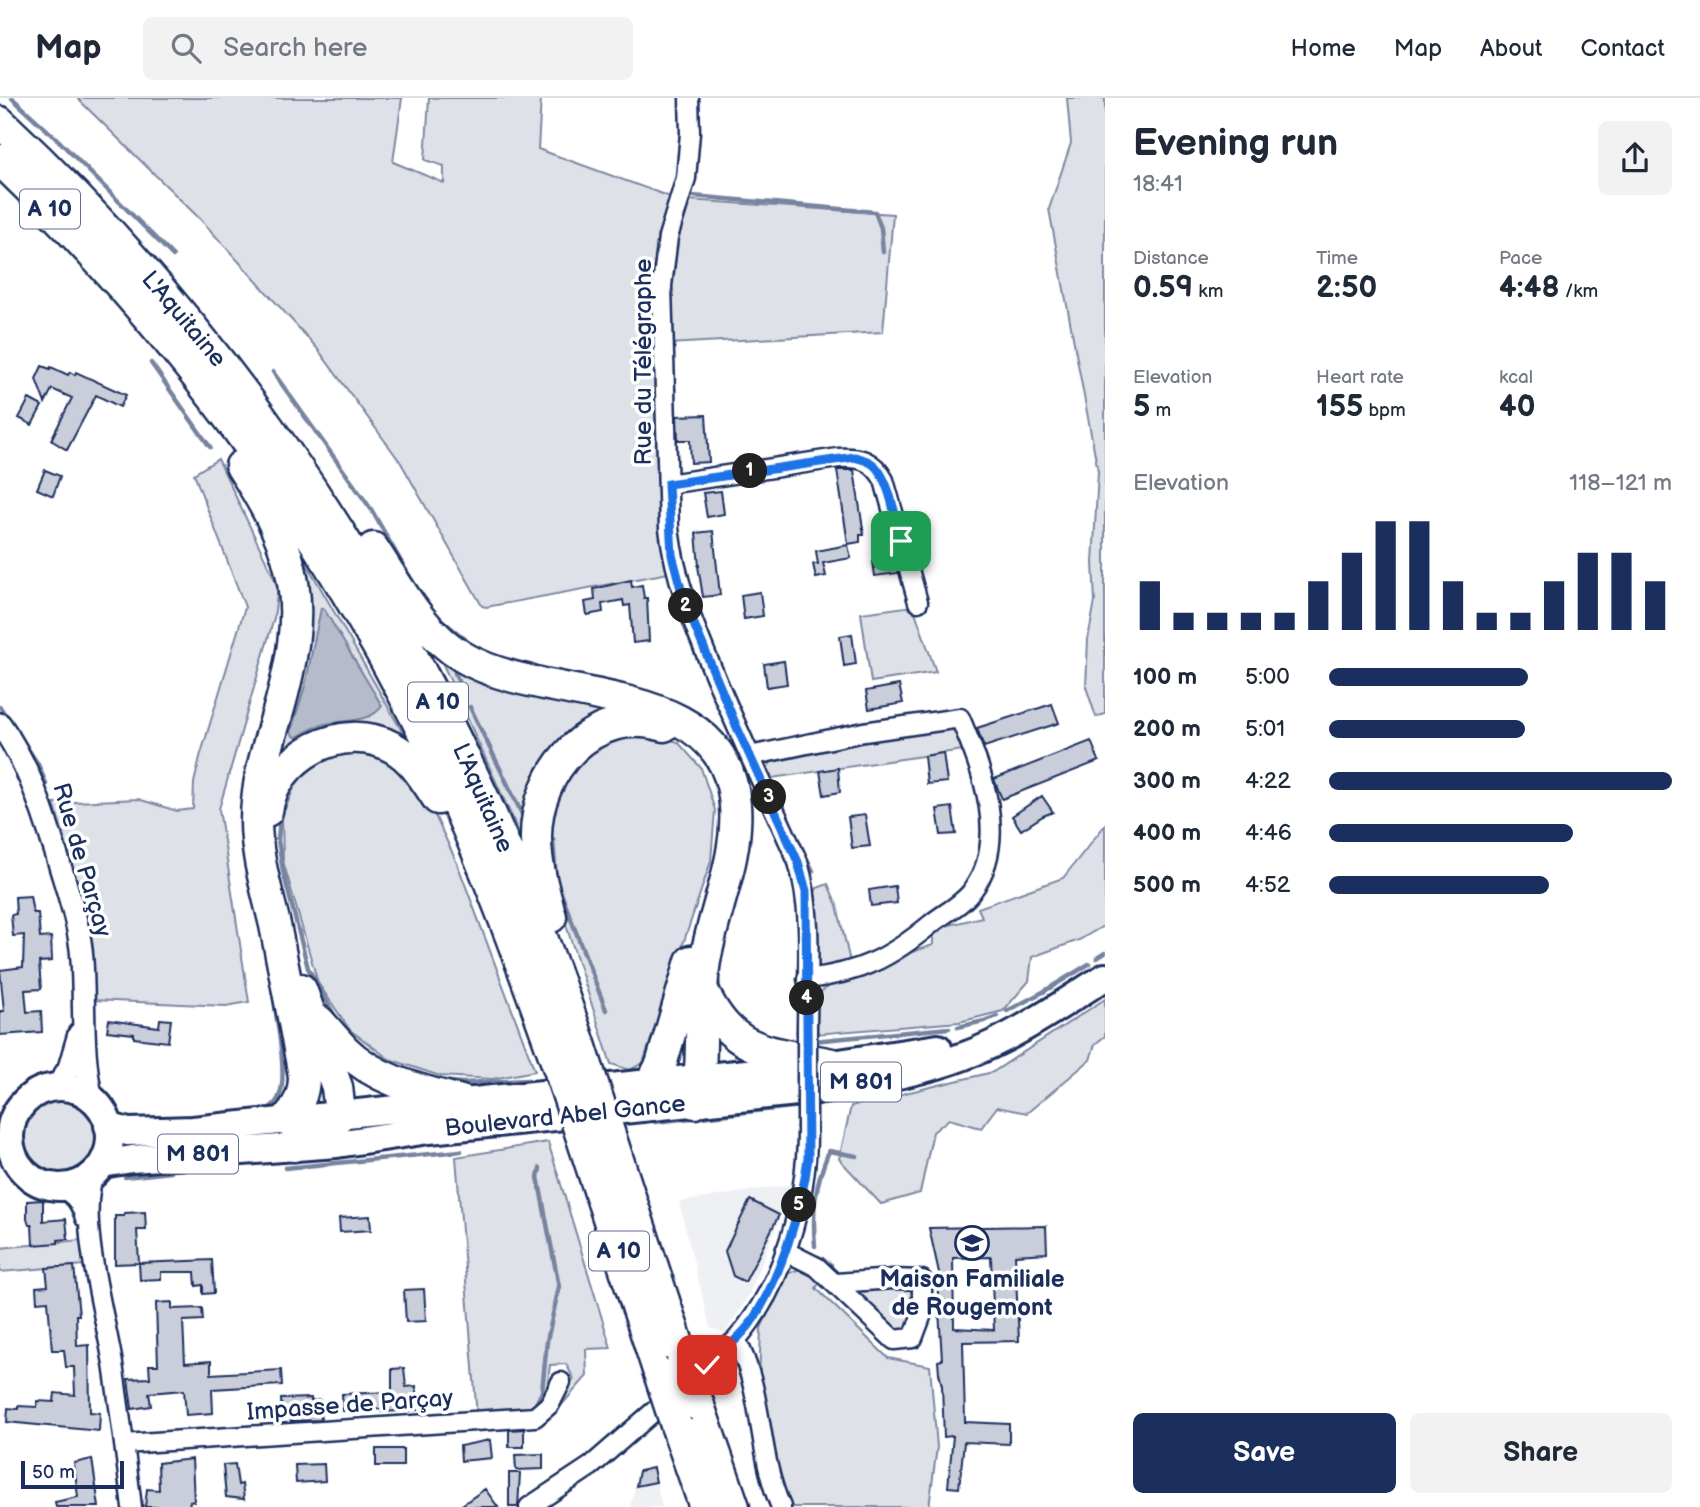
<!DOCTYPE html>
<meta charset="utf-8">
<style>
body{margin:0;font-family:"Balsamiq Sans",sans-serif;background:#f2f2f3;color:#1f2937;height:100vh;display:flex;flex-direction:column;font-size:26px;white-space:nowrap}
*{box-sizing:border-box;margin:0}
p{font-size:23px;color:#747a83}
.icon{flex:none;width:38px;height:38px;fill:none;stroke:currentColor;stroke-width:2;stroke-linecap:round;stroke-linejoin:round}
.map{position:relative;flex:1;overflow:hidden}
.details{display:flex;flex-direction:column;background:#fff;width:595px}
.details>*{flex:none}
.scale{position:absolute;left:21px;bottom:18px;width:103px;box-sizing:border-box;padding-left:7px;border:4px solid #1b2f5e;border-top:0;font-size:19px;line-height:24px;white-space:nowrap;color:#1b2f5e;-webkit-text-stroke:5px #fff;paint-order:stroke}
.pin{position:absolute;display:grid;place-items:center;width:60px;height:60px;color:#fff;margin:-30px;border-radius:14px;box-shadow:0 4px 10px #0006}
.km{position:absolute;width:35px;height:35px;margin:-18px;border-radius:50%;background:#222;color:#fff;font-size:19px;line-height:35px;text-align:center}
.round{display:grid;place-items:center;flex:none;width:74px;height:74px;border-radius:10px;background:#f2f2f3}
.summary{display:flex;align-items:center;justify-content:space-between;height:119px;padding:0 28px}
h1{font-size:38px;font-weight:600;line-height:52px}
.figures{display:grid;grid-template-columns:repeat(3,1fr);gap:10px;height:119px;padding:7px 28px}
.figures div{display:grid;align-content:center}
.figures b{font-size:30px;font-weight:600}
.figures small{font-size:19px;font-weight:400}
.figures p{font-size:19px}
.chart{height:196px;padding:14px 28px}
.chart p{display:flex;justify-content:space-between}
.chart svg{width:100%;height:126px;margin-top:7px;stroke:#1b2f5e;stroke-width:6}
.primary-button{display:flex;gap:14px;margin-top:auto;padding:14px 28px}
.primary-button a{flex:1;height:80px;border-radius:10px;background:#1b2f5e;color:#fff;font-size:28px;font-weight:600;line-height:80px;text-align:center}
.primary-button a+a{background:#f2f2f3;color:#1f2937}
ul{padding:0 28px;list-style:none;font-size:23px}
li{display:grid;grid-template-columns:112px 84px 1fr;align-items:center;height:52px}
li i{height:18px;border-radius:9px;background:#1b2f5e}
header{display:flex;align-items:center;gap:42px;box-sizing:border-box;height:98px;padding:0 35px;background:#fff;border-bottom:2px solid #e0e1e3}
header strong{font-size:33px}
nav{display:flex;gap:38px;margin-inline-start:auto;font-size:24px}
.search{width:490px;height:63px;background:#f2f2f3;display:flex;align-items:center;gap:18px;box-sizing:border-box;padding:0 24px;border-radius:10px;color:#747a83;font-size:26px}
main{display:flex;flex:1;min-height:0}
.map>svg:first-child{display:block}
.built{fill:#eff0f4}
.green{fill:#dee1e7;stroke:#7c88a2;stroke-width:2}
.water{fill:#b5bbca;stroke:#77839f;stroke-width:2}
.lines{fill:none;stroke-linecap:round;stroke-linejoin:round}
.stream{stroke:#77839f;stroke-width:4.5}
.building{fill:#caceda;stroke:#1b2f5e;stroke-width:2;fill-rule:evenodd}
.minor-casing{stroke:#1b2f5e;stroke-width:23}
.tertiary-casing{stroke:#1b2f5e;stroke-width:26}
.primary-casing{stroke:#1b2f5e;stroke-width:32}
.motorway-casing{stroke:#1b2f5e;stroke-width:35}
.minor{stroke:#fff;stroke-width:18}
.tertiary{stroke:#fff;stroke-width:21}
.primary{stroke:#fff;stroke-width:26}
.motorway{stroke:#fff;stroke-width:30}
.minor-bridge-casing{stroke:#1b2f5e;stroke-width:23;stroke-linecap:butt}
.motorway-bridge-casing{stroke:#1b2f5e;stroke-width:35;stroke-linecap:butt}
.minor-bridge{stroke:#fff;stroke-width:18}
.motorway-bridge{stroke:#fff;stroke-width:30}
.route-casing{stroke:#fff;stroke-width:14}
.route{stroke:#1a73e8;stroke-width:9}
.labels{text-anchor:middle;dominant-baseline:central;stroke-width:7;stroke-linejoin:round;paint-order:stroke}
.shield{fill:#fff;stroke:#5f6d8e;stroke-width:2}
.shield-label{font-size:23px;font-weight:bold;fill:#1b2f5e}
.street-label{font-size:24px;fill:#1b2f5e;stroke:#fff}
.poi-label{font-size:24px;font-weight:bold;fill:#1b2f5e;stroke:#fff}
</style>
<header>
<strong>Map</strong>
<div class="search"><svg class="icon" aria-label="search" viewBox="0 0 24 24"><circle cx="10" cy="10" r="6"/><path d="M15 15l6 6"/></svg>Search here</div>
<nav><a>Home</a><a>Map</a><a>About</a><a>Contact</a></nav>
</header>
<main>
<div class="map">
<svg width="1105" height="1409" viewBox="0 0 1105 1409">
<rect width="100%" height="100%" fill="#fff"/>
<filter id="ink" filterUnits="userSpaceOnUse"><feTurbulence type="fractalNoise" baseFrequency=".0143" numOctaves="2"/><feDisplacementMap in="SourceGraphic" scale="14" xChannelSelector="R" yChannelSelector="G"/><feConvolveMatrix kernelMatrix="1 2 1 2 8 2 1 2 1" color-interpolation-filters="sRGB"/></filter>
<g filter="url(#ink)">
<!-- built -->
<path class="built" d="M793,1086l-44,111 -24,38 -15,-5 -31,-126z
M653,1370l9,39h-32l9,-36z"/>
<!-- green -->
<path class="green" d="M77,0h325l-9,64 51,21v-17l-19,-6 4,-62h112l-3,51 141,51 -18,47 8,326 -183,34 -4,-1 -81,-143 -85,-116 -114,-126z
M1067,0h38v616l-9,3 -10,-30 2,-48 7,-38 -2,-38 5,-92 -49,-262 22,-66z
M688,102l205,14 -10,118 -215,12 2,-90z
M218,361l60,127 -4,32 -55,191 30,193 -23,4 -133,-6 -4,-74 -35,-123 84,-4 39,12 16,-2 1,-26 6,-26 45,-150 -51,-133z
M291,438l121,213 -24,-13 -117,24z
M913,508l23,66 -65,10 -10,-69z
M441,562l186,53 -32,6 -69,129z
M957,627l13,24 -198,29 -5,-10 5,-7 25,-10z
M643,633l35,11 23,26 14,42 -4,51 -68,202 -13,7 -19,-6 -55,-170 -7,-54 6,-42 19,-33 32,-27z
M352,652l31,5 43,41 31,67 78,208 -43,8 -52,-3 -51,-17 -39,-29 -32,-47 -35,-122 -1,-45 15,-35 26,-21z
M1105,727v100l-26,15 -47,17 -3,24 -26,30 -44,11 -144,12 3,-40 16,-11 37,-10 26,-16 36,-12v-16l49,-12 -4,-9 85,-30z
M828,786l9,21 13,57 -30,8 -3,-12 -2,-66 2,-4z
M1105,901v37l-10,8 -5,16 -63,53 -30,-6 -16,21 -32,-9 -16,13 -13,61 -39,11 -42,-45 12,-53 142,-34z
M22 1038a38 38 0 1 1 76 0a38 38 0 1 1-76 0Z
M548,1044l63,206 -25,1 1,27 -34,39v-6l21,-30 -8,-15 -16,1 -4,32 -15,17 -54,3 -21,-260z
M81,1142l4,25 -85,7v-24z
M800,1171l11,3 11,7 -6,9 72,70 42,8 7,81 -8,60h-139l-9,-16 -22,-111 2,-52 25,-54z
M894,1190l15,1 8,9 -5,30 -19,2 -41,-39z"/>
<!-- water -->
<path class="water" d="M321,510l3,1 58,97c-12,19 -46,13 -64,20 -7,3 -14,7 -21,11l-4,-1 -2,-5 14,-45z"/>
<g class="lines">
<!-- stream -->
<path class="stream" d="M12,0l48,44 113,114
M693,98l182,16 6,16 2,24
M653,172l5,191
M151,265l59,84
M273,274l98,137 44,77
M439,520l26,21
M455,571v4l8,20
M679,607l19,11
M0,609l38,57 8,20
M470,609l52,107
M737,661l4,7 5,24
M280,718l-2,24 5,31 25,97 29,52
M553,741l3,41 50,130
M802,751l11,22
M1097,860l8,-5
M717,876l3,19
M1007,913l36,-19 46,-28
M958,929l26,-6 13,-5
M813,943l136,-13
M441,983l22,2 66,-3
M816,1006l32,-5
M266,1012c6,-3 12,-9 14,-16 8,-22 -5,-83 -8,-108
M185,1019l20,-1
M655,1024l146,-16
M285,1070l176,-17
M125,1079l46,-5
M815,1148c-3,-38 0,-61 14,-95l28,5
M818,1159l13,8
M526,1312l9,-4 7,-14 5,-51 12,-54 -21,-110 2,-9"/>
</g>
<!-- building -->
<path class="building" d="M42,268l8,3 1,-2 17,8 2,-3 5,3 1,-3 50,23 -6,12 -24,-12 -29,55 -16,-10 21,-42 -20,-9 -7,14 -9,-24z
M29,301l13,7 -10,19 -13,-7z
M706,317l3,47 -18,1 -1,-23h-12l-1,-24z
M45,372l15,6 -7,20 -16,-7z
M837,372h17l10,65h-4v7l-12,2z
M721,393l3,23 -17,3 -4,-24z
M713,433l7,64 -17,2 -5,-31h1l-3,-33z
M848,447l3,13 -28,5 3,13 -10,2 -3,-14h5l-2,-13z
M894,461l4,14 -23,3 -2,-14z
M631,482l1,7 10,-2 2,13h3l2,43 -16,2 -3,-38 -6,1 -1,-6 -21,4 1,8 -16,3 -2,-13 10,-2 -1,-11z
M760,494l3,24 -19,3 -3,-24z
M852,536l4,30 -12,2 -4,-30z
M784,563l3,23 -20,3 -3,-23z
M899,587l4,18 -34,6 -3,-18z
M1052,606l7,19 -75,24 -7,-19z
M1091,643l8,20 -97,38 -8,-20z
M943,655l4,29 -20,2 -3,-28z
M838,670l2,24 -16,3 -4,-24z
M1042,698l11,16 -10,4 -22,14 -9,-14z
M952,709l4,27 -15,1 -4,-26z
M865,717l5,31 -18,2 -4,-31z
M895,788l2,17 -26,3 -2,-16z
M30,798l3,17h5l2,25 11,-1 1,24 -13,1 2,27 -16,1 2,22 14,-1 1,21 -42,3v-24h4l-4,-41 23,-3 1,-32 -11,1 -2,-21 5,-1 -1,-17z
M160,921l11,1 -3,22 -34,-4v-4l-27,-3 2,-11 50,7z
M43,1102v21l23,-2 2,20 -10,1v3l-25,2 -1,-20h-3l-2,-6v-18z
M750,1102l29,15 -34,67 -12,-6 -8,-25z
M145,1114l1,18h-9l2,33 -24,1v-48h9v-3z
M370,1118l1,14 -31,2 -1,-14z
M1046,1128l1,27 -32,2 4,86 -56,1 2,80 44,2v20l-45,-2 -5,46 -11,-1 5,-51 -9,1 -2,-51 -3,-13 -1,-12 4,-1 -5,-83h3l-11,-49zM991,1159l3,73 -40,-2 -1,-70z
M212,1162l2,33 -11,1v-9l-7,1 -1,-14h-34v7l-21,1 -1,-17z
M74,1168l5,49h-3l1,31 12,-1 1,67 10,1 -1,18 -92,-9 1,-14 10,1v-3l19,1v-6l17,1 1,-9 20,2 -1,-28h-8l-2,-17h-12l-4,-49 -11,1 -1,-15 12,-1 -2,-18z
M424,1191l2,32 -20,1 -2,-32z
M172,1204v7l30,-1 1,12 -20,1 2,42 26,-2v13l70,-4 1,15 -70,4 1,24 -27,2 -2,-25 -35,3 2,13 -19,3 -4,-30 22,-1 -1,-13h9l-2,-62z
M404,1270l2,19 10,-1 1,24 -35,2v-3l-39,2 -1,-17 50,-2v-23z
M311,1300v3l9,-1 1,20 -30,1v-4l-9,1 -1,-19z
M524,1331v18h-15v-17z
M490,1342l2,18 -31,3 -1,-15z
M376,1351h27v17h-27z
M543,1356v15l-27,1 -1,-15z
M92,1361l7,48h-43l-1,-5 23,-5 -4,-34z
M192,1361l2,43 -4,-1 -1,6h-44l2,-18 12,1 -1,-27z
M235,1366l3,21 4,-1 2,15 -18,-2 -3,-32z
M324,1366l1,17 -29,2 -1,-18z
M653,1370l3,14 -20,4 3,-15z
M509,1375h11l-2,34h-9z
M485,1391l13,18h-39z"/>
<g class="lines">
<!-- minor casing -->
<g class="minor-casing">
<path id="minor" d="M689,0l1,35 -4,45 -18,59 -6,49 7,243c7,55 25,96 46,147 26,62 55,124 83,186 16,54 9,113 9,169
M668,386l170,-26c22,-1 35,2 46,22l34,122
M750,658l114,-24 96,-14c22,52 50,122 12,173 -9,13 -29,23 -41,33 -41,34 -71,49 -124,55
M94,1076c-17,46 11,140 19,190 7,47 13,95 19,143
M60,1089c15,8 20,15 25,31
M785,1153l32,16 77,73 19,-2 9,-24v-34l-29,-1 -57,4
M736,1242c28,51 21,113 45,167
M124,1346l411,-27 15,-13 11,-22
M529,1409l62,-41 145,-126c47,-54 72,-141 71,-212"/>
</g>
<!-- tertiary casing -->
<g class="tertiary-casing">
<path id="tertiary" d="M0,626c29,41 42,85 57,132 10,34 23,69 25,104 3,47 -1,94 10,139
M57,989l12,-19 10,-34"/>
</g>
<!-- primary casing -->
<g class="primary-casing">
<path id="primary" d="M10 1039a50 50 0 1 1 100 0a50 50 0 1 1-100 0Z
M108,1028l20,6 65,-2 639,-66 106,-16
M102,1066l30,-5 205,-15 92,-14 388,-40c49,-9 100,-16 147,-34 48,-17 98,-52 141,-79"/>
</g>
<!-- motorway casing -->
<g class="motorway-casing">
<path id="motorway" d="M0,24c278,259 475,589 589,950
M0,62c190,182 347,400 455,640 40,90 73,182 106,275
M241,368c60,93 67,140 37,246 -11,36 -22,71 -22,109 0,35 11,70 19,104 10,51 20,101 29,151 0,19 -6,30 -18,44
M373,450c26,39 49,85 90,109 83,50 263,19 272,148 4,53 -21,104 -30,156 -8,47 1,95 -10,142
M267,713c8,-55 75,-91 125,-64 21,11 33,33 46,52
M551,819c-7,-25 -15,-52 -15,-79 -1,-67 57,-134 128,-112
M702,890c29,67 66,62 130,76
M319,923c9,10 17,20 26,29 32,31 75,40 116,51
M651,985l10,-18 30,-104
M607,1028l74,227
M579,1031l80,244
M294,1048l34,-14 12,-18 -3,-27 -36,-98
M699,1308l35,101
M676,1327l29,82"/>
</g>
<!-- minor -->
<use href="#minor" class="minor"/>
<!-- tertiary -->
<use href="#tertiary" class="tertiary"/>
<!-- primary -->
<use href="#primary" class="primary"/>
<!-- motorway -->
<use href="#motorway" class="motorway"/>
<!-- minor-bridge casing -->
<g class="minor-bridge-casing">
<path id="minor-bridge" d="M807,933v97"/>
</g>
<!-- motorway-bridge casing -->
<g class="motorway-bridge-casing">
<path id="motorway-bridge" d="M589,974l18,54
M561,977l18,54
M681,1255l18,53
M659,1275l17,52"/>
</g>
<!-- minor-bridge -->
<use href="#minor-bridge" class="minor-bridge"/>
<!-- motorway-bridge -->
<use href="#motorway-bridge" class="motorway-bridge"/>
</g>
</g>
<g class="lines" filter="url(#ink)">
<!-- route casing -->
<g class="route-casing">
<path id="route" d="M707,1267c15,-13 31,-25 43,-41 29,-41 52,-116 58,-166l-2,-267 -8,-29 -63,-139 -51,-123 -12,-45 -4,-71 187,-27c5,2 12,3 16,6 18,11 25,58 30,78"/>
</g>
<!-- route -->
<use href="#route" class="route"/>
</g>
<!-- icons -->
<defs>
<g id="school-ring" transform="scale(1.75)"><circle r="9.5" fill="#fff" stroke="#1b2f5e" stroke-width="1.5"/><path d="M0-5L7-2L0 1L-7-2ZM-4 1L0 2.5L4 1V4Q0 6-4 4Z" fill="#1b2f5e"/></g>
</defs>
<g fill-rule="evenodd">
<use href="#school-ring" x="972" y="1145"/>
</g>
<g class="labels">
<!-- shield labels -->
<g class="shield">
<rect x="20" y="91.5" width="60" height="39" rx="5"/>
<rect x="408" y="584.5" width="60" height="39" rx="5"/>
<rect x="821" y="964.5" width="80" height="39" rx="5"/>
<rect x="158" y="1036.5" width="80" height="39" rx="5"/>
<rect x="589" y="1133.5" width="60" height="39" rx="5"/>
</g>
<g class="shield-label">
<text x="50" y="111">A 10</text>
<text x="438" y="604">A 10</text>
<text x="861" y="984">M 801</text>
<text x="198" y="1056">M 801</text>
<text x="619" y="1153">A 10</text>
</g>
<!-- street labels -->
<g class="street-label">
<text transform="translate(184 221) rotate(50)">L'Aquitaine</text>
<text transform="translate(643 264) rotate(-90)">Rue du Télégraphe</text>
<text transform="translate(483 700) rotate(66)">L'Aquitaine</text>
<text transform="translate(82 762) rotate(74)">Rue de Parçay</text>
<text transform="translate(565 1018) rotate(-6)">Boulevard Abel Gance</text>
<text transform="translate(350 1307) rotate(-4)">Impasse de Parçay</text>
</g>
<!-- poi labels -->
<g class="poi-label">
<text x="972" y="1181">Maison Familiale<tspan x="972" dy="28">de Rougemont</tspan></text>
</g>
</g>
</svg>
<div class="scale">50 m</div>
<div class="pin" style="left:901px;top:443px;background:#1e9e55"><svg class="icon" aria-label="arrive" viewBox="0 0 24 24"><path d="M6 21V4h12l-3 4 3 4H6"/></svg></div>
<div class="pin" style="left:707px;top:1267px;background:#d93025"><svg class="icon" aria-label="check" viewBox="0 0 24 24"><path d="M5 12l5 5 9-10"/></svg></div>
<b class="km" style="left:750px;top:373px">1</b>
<b class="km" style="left:686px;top:508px">2</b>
<b class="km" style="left:769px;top:699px">3</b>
<b class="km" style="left:807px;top:900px">4</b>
<b class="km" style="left:799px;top:1107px">5</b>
</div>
<section class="details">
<div class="summary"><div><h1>Evening run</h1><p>18:41</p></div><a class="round"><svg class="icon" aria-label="share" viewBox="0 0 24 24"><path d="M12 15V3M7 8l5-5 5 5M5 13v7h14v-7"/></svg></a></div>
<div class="figures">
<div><p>Distance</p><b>0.59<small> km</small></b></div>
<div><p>Time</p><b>2:50</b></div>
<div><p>Pace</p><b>4:48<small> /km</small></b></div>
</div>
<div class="figures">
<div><p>Elevation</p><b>5<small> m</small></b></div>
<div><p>Heart rate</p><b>155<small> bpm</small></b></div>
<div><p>kcal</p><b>40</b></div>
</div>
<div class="chart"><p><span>Elevation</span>118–121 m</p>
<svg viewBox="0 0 160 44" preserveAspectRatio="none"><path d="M5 44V27M15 44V38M25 44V38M35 44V38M45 44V38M55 44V27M65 44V17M75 44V6M85 44V6M95 44V27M105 44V38M115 44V38M125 44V27M135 44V17M145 44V17M155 44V27"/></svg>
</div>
<ul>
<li><b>100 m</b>5:00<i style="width:58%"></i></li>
<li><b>200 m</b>5:01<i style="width:57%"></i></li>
<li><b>300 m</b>4:22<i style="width:100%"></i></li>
<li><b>400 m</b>4:46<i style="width:71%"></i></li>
<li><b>500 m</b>4:52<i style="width:64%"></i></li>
</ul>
<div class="primary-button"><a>Save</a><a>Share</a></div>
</section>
</main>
